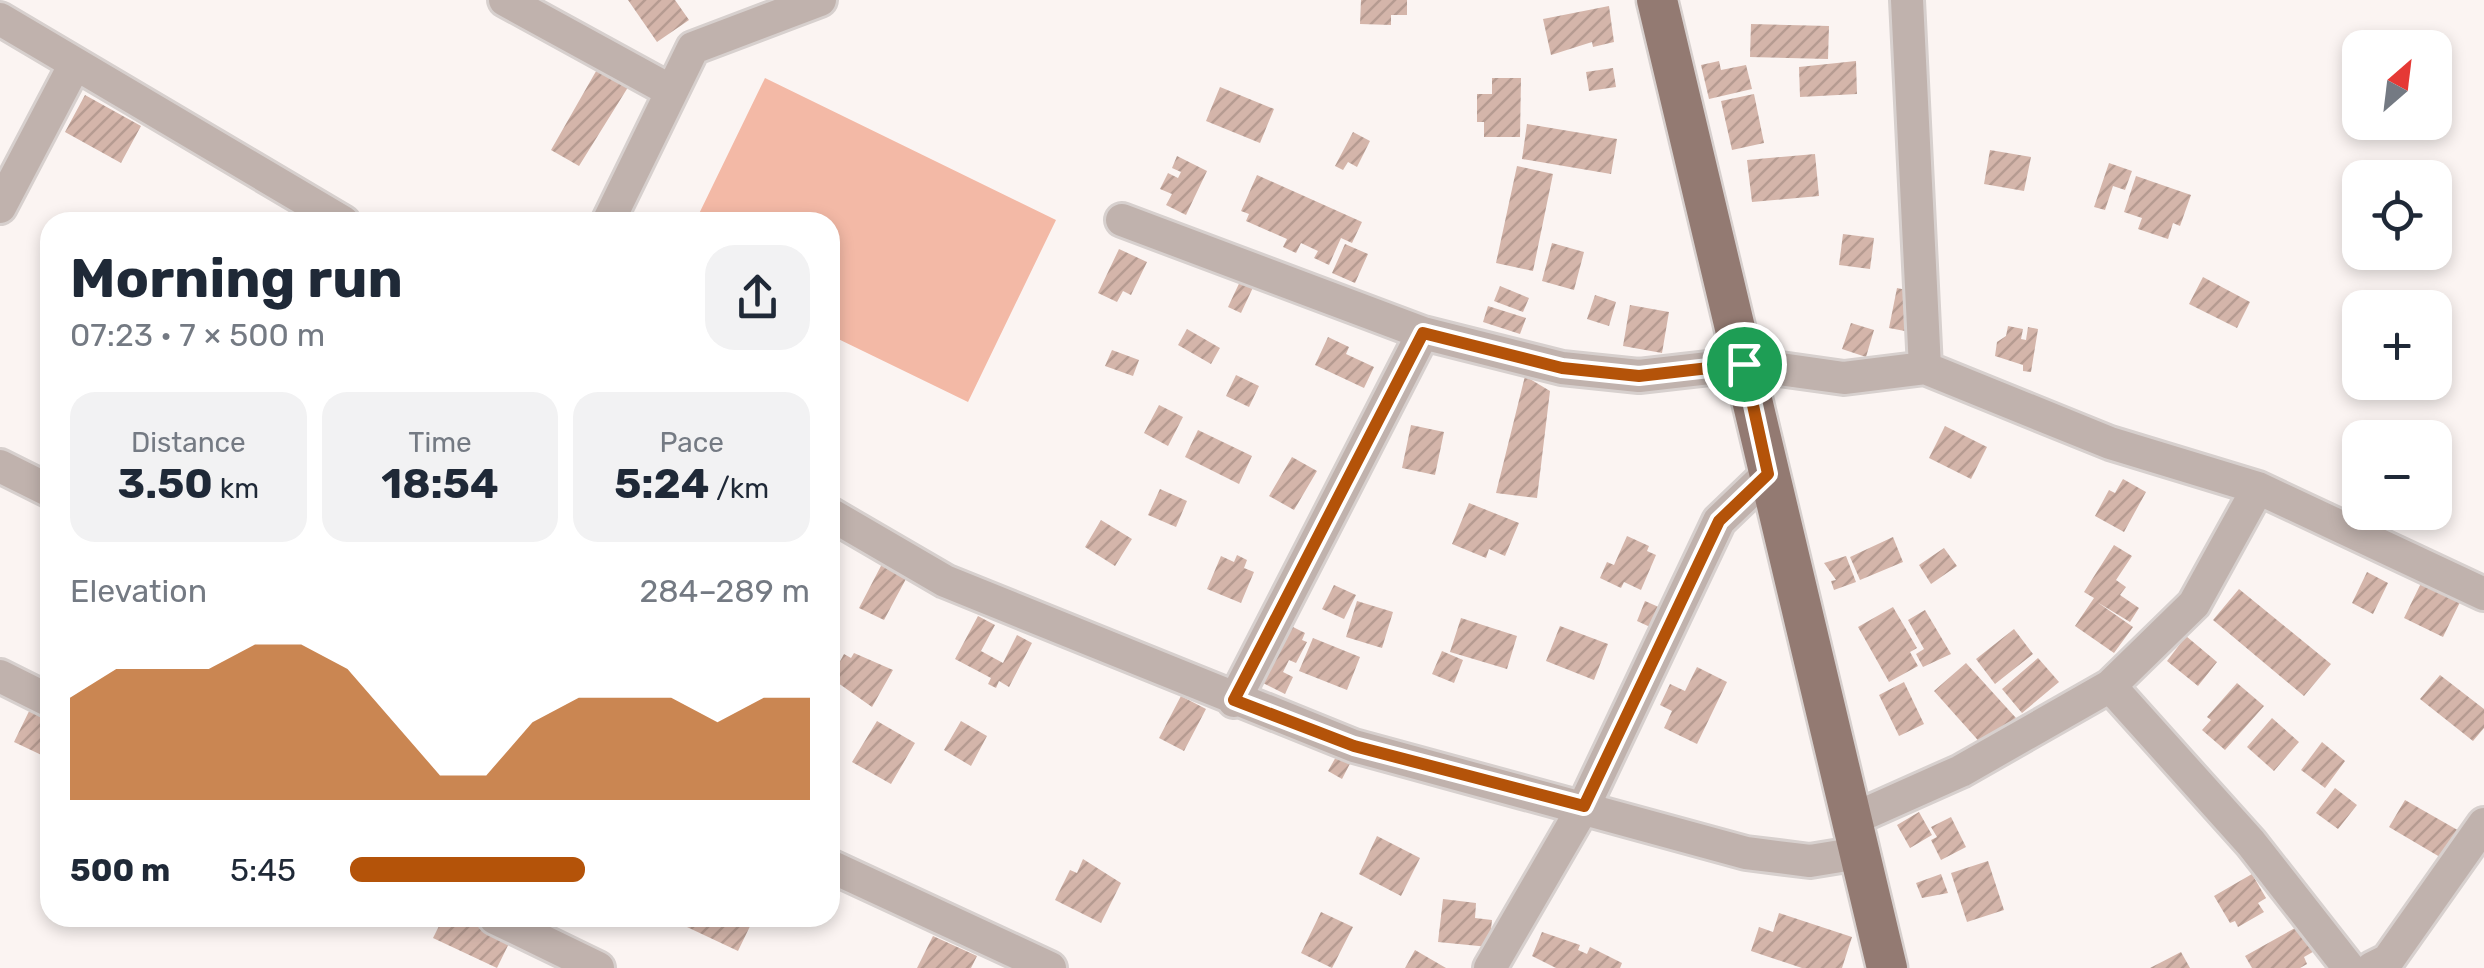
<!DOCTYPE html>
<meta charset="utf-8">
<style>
body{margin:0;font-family:Rubik,sans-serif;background:#f2f2f3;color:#1f2937;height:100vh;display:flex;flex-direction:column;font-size:38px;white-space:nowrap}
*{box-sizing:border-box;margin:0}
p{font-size:32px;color:#747a83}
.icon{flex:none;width:55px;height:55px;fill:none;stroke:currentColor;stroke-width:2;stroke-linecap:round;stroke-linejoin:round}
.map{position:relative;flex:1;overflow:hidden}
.drawer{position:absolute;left:40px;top:212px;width:800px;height:715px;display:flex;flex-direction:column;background:#fff;border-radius:30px;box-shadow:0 5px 15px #0003}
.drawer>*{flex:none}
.needle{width:65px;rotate:28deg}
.controls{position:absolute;left:2342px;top:30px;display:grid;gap:20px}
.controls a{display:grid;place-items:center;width:110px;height:110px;border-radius:20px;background:#fff;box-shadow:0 5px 15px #0003;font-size:50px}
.pin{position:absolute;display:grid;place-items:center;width:85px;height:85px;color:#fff;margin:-42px;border:5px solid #fff;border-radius:50%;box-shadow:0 2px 10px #0007}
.round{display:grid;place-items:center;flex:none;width:105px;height:105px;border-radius:30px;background:#f2f2f3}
.headline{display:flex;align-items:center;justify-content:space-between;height:170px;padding:0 30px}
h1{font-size:55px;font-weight:700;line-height:75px}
.stats{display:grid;grid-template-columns:repeat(3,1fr);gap:15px;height:170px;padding:10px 30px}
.stats div{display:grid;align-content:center;border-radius:25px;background:#f2f2f3;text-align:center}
.stats b{font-size:42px;font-weight:700}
.stats small{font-size:28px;font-weight:400}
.stats p{font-size:28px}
.chart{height:280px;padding:20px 30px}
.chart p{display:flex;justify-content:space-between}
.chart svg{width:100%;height:180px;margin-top:10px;fill:#b45309;opacity:.7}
ul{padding:0 30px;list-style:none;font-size:32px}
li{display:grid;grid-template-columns:160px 120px 1fr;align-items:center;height:75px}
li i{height:25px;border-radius:12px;background:#b45309}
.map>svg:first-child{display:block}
.garden{fill:#f3b9a6}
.building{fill:url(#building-hatch)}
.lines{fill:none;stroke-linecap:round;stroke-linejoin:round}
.minor-casing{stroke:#d7d0ce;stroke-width:38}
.major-casing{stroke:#d7d0ce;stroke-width:45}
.minor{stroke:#c0b2ad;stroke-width:32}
.major{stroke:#937a72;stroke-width:40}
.route-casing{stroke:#fff;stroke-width:20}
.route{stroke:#b45309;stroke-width:12}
</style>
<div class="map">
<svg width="2484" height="968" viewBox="0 0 2484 968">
<defs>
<pattern id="building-hatch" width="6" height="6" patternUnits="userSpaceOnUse" patternTransform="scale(2.5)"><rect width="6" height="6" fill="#d4b5aa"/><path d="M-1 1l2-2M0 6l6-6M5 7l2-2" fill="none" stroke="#b69b91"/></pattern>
</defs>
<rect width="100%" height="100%" fill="#fbf4f2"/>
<!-- garden -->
<path class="garden" d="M765,78l291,142 -88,182 -138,-67v-113h-135z"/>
<!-- building -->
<path class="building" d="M628,0h47l14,20 -32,22z
M1361,0h46v15h-16v10l-31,-1z
M1609,6l5,36 -21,5 -1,-5 -41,13 -8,-36z
M1751,24l78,2 -1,33 -78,-2z
M1719,61l2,9 25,-5 6,24 -43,10 -8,-34z
M1856,61l1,33 -57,3 -1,-30z
M599,66l31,18 -51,82 -28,-16z
M1613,68l3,19 -27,4 -3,-19z
M1492,78h29l-1,59h-36v-15h-7v-28h15z
M1220,87l54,22 -14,34 -54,-22z
M1754,94l10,49 -32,7 -11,-49z
M85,95l56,31 -20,37 -56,-31z
M1527,124l90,15 -6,35 -89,-15z
M1353,132l17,9 -13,26 -9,-5 -5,8 -8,-4z
M1990,150l41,7 -7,34 -40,-7z
M1815,154l4,42 -67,6 -5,-42z
M1177,156l30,15 -21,44 -20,-10 6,-11 -12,-5 8,-16 10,5 3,-6 -9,-4z
M2109,163l23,8 -7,19 -12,-4 -8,24 -11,-3z
M1517,166l36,8 -20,97 -37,-8z
M1257,175l105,47 -10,21 -11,-5 -12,27 -15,-7 4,-7 -17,-8 -5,10 -13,-6 4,-8 -41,-18 3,-7 -8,-3z
M2136,176l55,19 -11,31 -7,-3 -5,16 -30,-10 4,-11 -18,-6z
M1843,234l31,4 -4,31 -31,-4z
M1552,243l32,9 -10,38 -32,-9z
M1345,244l23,10 -13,29 -23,-10z
M1119,249l28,13 -16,33 -8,-4 -6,11 -19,-9z
M1244,273l13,6 -16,34 -13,-6z
M2203,277l47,25 -13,26 -48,-24z
M1500,286l29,12 -6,14 -29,-11z
M1897,288l42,9 -8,39 -42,-8z
M1595,295l21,7 -7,24 -22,-7z
M1630,305l39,7 -7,41 -39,-7z
M1488,306l38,12 -6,16 -37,-12z
M1851,323l23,7 -8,27 -24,-8z
M2008,326l15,3 -2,10 5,1 2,-13 10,2 -7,43 -8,-1v-6l-28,-9 2,-14 9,-6z
M1187,329l33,19 -9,16 -33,-19z
M1328,337l21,10 -3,7 28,13 -10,21 -49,-23z
M1112,350l27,10 -6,16 -28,-10z
M1236,375l23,11 -10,21 -23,-11z
M1525,376l25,15 -13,107 -41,-5z
M1159,405l24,12 -15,29 -24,-13z
M1411,425l33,7 -9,43 -33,-7z
M1945,426l42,21 -16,32 -42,-21z
M1198,430l54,26 -13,28 -54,-27z
M1292,457l25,14 -23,39 -25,-14z
M2123,479l23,13 -22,40 -29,-16 14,-26 6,3z
M1160,489l27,12 -11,26 -28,-12z
M1469,503l50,20 -14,33 -16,-7 -3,9 -34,-14z
M1101,520l31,19 -17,27 -30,-19z
M1627,536l22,10 -2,5 9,4 -15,35 -17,-8 -3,6 -21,-10 7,-16 7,3z
M1893,537l10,25 -43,18 -10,-23z
M2114,545l18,11 -16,24 10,7 -6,8 19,13 -9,14 -33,-20 36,25 -19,26 -39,-27 19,-28 -10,-6z
M1944,548l13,18 -26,18 -12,-19z
M1237,555l10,5 -3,8 10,4 -13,31 -34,-14 14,-33 13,6z
M1846,556l10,26 -22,8 -3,-9 5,-1 -12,-17z
M882,564l25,13 -23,43 -25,-12z
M2367,572l21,11 -15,31 -21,-11z
M2426,573l39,19 -22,45 -39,-19z
M1334,585l22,10 -12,24 -22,-10z
M2239,589l92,75 -27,32 -91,-76z
M1357,601l36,11 -11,36 -36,-11z
M1645,601l25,11 -9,20 -24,-11z
M1893,607l24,41 -7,4 8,14 -29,16 -31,-55z
M1925,610l26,44 -28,13 -7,-13 8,-5 -16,-29z
M978,616l17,9 -14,26 22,12 14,-28 15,8 -23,44 -10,-6 -3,7 -8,-4 3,-6 -36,-19z
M1461,618l56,18 -10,33 -57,-17z
M1285,623l20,10 -3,7 5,2 -11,21 -7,-3 -6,12 10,5 -8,17 -28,-14z
M1560,626l48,18 -14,36 -48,-19z
M2014,629l19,25 -38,30 -19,-25z
M2186,636l31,26 -19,24 -31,-25z
M1313,638l47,19 -13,33 -48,-19z
M1442,651l21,9 -9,23 -22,-9z
M854,653l39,17 -21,37 -41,-29 13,-24 7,4z
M2038,658l21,24 -37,31 -20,-24z
M1966,663l50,55 -32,29 -50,-56z
M1697,667l30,15 -30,62 -33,-16 8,-17 -12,-6 10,-21 15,7z
M2440,675l44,34v19l-11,13 -53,-42z
M1904,682l20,42 -25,12 -20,-41z
M2237,683l27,23 -39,44 -23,-20 9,-10 -4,-3z
M1181,696l25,13 -22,42 -25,-13z
M33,703l17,9v47l-36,-17z
M2272,718l27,24 -25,29 -27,-24z
M877,721l38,22 -24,41 -39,-22z
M961,721l26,15 -16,30 -27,-16z
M2322,742l23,19 -20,27 -24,-18z
M1356,752l-14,27 -14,-8 9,-16z
M2335,788l22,17 -19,24 -22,-16z
M2405,800l56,32 -16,28 -56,-33z
M1919,812l13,23 -22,13 -13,-23z
M1951,817l15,30 -25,13 -10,-20 6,-3 -6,-10z
M1377,836l43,22 -19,38 -42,-22z
M1083,859l38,24 -20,40 -46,-23 15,-30 7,3z
M1988,861l16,49 -37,12 -16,-49z
M1941,874l7,19 -26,5 -6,-15z
M2252,874l14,24 -8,5 6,9 -26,15 -3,-6 -5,2 -16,-27z
M1443,899l33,4 -1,15 17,2 -3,27 -51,-5z
M1321,912l32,15 -21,41 -31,-15z
M1779,913l73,24 -10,31h-40l-51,-17 8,-24 14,5z
M443,918h30l11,5 -3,6 7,4 24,4 -15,31 -64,-30z
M692,918h56l5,2 -15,31 -51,-24z
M2304,923l14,26 -14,8 3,7 -7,4h-48l-7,-12z
M1542,932l38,13 -2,5 9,4 3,-7 32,16 -2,5h-64l-24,-12z
M933,936l44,20 -6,12h-54z
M1415,950l31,18h-41z
M2181,952l9,16h-40z"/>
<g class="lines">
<!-- minor casing -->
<g class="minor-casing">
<path id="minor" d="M505,0l166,91
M1907,0l18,368
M0,19l343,203
M0,207l75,-143
M1122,220l301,113 139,35 77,8 105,-12 100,14 81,-10 185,75 148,45 226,106
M608,222l85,-174 127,-48
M0,466l50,25
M830,514l115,67 409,165 392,107 64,8 49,-8
M0,676l50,25
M2110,686l141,157 98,125
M1234,701l189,-368
M1851,820l110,-49 149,-85 84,-82 64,-116
M830,866l220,102
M495,918l103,50
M1490,968l94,-162 135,-285 49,-47
M2372,968l16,-8 96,-136"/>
</g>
<!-- major casing -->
<g class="major-casing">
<path id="major" d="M1657,0l230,968"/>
</g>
<!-- minor -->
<use href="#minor" class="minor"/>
<!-- major -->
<use href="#major" class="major"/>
</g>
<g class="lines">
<!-- route casing -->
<g class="route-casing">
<path id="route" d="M1423,333l139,35 77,8 105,-12 24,110 -49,47 -135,285 -230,-60 -120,-46z"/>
</g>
<!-- route -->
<use href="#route" class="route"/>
</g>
</svg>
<div class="controls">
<a><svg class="needle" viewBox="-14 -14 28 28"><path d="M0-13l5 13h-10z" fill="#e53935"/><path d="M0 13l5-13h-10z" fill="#747a83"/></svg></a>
<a><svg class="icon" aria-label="locate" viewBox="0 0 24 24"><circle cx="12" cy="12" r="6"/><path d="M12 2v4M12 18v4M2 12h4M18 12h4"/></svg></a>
<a>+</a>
<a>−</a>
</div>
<div class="pin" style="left:1744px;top:364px;background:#1e9e55"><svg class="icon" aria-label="arrive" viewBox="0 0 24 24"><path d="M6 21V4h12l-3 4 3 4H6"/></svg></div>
<section class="drawer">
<div class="headline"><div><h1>Morning run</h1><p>07:23 · 7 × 500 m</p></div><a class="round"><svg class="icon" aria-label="share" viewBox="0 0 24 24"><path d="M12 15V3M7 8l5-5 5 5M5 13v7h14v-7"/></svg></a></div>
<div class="stats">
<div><p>Distance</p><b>3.50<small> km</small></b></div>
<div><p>Time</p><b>18:54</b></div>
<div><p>Pace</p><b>5:24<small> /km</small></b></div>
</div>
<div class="chart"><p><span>Elevation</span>284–289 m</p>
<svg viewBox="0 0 160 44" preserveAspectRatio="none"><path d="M0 44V19L10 12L20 12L30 12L40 6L50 6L60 12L70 25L80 38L90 38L100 25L110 19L120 19L130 19L140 25L150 19L160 19V44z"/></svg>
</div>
<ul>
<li><b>500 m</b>5:45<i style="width:51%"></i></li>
</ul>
</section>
</div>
